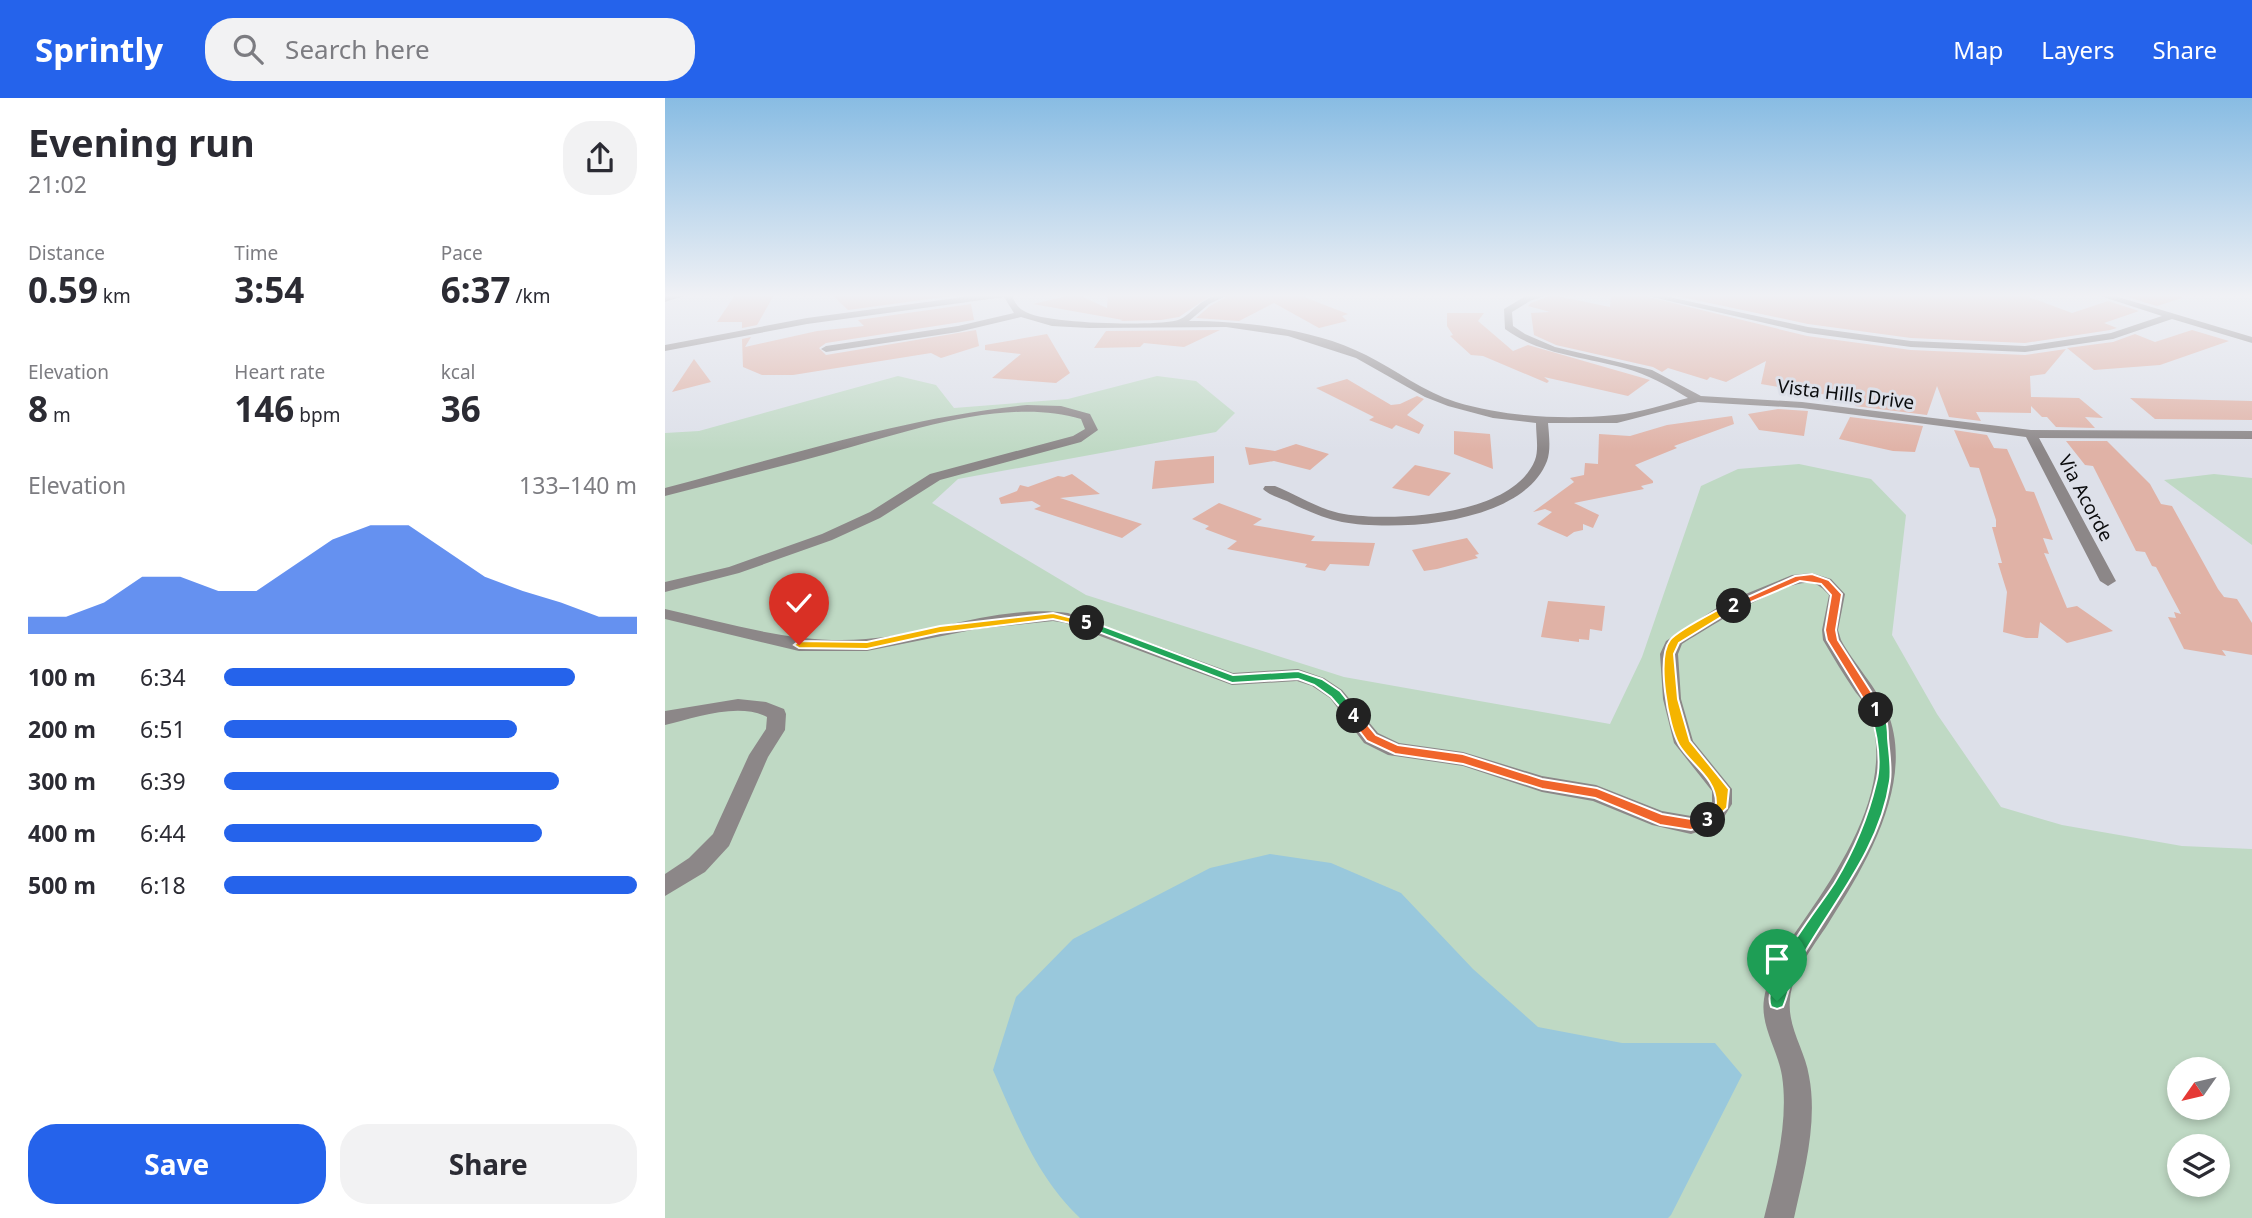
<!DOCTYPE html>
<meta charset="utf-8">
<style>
body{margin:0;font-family:"Noto Sans",sans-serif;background:#f2f2f3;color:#2b2b33;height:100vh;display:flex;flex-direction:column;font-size:26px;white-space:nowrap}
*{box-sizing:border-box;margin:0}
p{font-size:23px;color:#7c7c81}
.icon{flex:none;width:38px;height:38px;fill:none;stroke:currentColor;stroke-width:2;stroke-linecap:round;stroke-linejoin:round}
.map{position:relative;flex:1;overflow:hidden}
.sheet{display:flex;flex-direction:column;background:#fff;width:665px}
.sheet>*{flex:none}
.needle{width:46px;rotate:236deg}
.fabs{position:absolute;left:1502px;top:959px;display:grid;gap:14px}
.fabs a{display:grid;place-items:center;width:63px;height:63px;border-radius:50%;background:#fff;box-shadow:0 4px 10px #0003;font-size:35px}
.pin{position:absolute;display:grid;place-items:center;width:60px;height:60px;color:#fff;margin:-72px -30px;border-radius:50% 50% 50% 0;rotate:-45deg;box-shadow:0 0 7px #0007}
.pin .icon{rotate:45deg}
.km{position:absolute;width:35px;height:35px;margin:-18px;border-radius:50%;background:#222;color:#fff;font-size:19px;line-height:35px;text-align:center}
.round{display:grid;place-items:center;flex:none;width:74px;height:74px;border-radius:28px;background:#f2f2f3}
.headline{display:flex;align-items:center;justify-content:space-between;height:119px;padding:0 28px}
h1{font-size:38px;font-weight:700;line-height:52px}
.metrics{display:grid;grid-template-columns:repeat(3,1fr);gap:10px;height:119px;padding:7px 28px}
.metrics div{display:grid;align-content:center}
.metrics b{font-size:35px;font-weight:700}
.metrics small{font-size:19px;font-weight:400}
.metrics p{font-size:19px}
.chart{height:196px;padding:14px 28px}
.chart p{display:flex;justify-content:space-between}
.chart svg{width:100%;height:126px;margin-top:7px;fill:#2563eb;opacity:.7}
.primary-button{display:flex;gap:14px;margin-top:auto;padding:14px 28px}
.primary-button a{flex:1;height:80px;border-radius:28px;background:#2563eb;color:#fff;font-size:28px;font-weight:700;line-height:80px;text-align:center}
.primary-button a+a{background:#f2f2f3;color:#2b2b33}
ul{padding:0 28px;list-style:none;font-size:23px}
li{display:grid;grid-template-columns:112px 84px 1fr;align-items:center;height:52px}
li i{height:18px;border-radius:9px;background:#2563eb}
header{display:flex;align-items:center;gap:42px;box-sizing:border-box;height:98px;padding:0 35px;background:#2563eb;color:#fff}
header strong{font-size:33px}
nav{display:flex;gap:38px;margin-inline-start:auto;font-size:24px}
.search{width:490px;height:63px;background:#f2f2f3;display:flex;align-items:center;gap:18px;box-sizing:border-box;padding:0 24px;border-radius:28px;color:#7c7c81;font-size:26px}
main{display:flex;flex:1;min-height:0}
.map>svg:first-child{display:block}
.green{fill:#bfd9c4;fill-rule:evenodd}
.water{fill:#99c8dc}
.building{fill:#e0b2a6}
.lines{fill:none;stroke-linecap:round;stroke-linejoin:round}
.minor{fill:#8c8788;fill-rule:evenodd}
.split-1{fill:#22a559;stroke:#fff;stroke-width:2}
.split-2{fill:#f0652b;stroke:#fff;stroke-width:2}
.split-3{fill:#f5b400;stroke:#fff;stroke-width:2}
.split-4{fill:#f0652b;stroke:#fff;stroke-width:2}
.split-5{fill:#22a559;stroke:#fff;stroke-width:2}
.split-6{fill:#f5b400;stroke:#fff;stroke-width:2}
.labels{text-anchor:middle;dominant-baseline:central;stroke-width:6;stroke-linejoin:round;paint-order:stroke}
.far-street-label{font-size:19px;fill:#0b0c0e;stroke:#dde0e9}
</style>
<header>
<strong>Sprintly</strong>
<div class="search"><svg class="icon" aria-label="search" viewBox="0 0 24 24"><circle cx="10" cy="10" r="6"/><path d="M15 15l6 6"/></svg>Search here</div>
<nav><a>Map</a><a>Layers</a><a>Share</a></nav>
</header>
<main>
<section class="sheet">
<div class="headline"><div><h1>Evening run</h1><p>21:02</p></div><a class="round"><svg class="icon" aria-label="share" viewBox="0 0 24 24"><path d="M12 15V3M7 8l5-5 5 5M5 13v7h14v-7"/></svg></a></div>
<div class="metrics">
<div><p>Distance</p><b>0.59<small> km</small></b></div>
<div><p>Time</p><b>3:54</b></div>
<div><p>Pace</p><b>6:37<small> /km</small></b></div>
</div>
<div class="metrics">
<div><p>Elevation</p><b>8<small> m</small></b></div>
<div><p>Heart rate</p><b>146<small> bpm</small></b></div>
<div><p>kcal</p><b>36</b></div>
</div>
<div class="chart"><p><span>Elevation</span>133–140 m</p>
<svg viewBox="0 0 160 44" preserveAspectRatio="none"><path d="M0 44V38L10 38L20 33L30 24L40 24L50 29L60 29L70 20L80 11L90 6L100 6L110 15L120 24L130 29L140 33L150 38L160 38V44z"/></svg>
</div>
<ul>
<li><b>100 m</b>6:34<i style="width:85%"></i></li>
<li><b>200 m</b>6:51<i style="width:71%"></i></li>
<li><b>300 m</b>6:39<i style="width:81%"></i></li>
<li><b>400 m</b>6:44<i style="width:77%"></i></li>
<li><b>500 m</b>6:18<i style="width:100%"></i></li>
</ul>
<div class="primary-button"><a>Save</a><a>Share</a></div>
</section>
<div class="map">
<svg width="1587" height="1120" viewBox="0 0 1587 1120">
<rect width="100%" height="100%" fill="#dde0e9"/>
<!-- green -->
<path class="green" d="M233,278l38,9 18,23 114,-9 89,-23 39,5 39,32 -19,19 -258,47 -26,24 154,92 258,82 266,47 32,-67 59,-171 37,-17 61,-5 72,15 35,36 -14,120 45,79 64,93 61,18 120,21 70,3v369h-1587v-785l34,-2zM1514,971h38v39h-38zM1514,1048h38v39h-38z
M1549,376l38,4v67l-88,-65z"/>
<!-- water -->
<path class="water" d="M605,756l61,9 70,30 72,76 65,58 84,16h93l27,32 -71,140 -3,3h-588c-43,-40 -64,-96 -87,-148l23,-73 57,-58 137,-71z"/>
<!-- building -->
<path class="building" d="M166,196h135l-118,16z
M411,196l31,14 1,-14h105l-34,23 -18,3 -41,1 3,-1 -90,-16z
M567,196h64l52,20 -6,2 5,5 -28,7 -45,-25 -35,18 -43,-3 14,-12z
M946,196h25l171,42 104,14 114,5 41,-6 -21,25 -15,2 1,21 48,1 24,20 -18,-1 10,11 -39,-1 -9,-10h-5l-11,-11v7l-55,-1 5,9 -32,-4 -12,-31 -10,29 -72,-9 3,-6 -97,-16 5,-23 -40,21 -16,-5 -3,3 -39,-12 -6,4 -9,-5 -97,-22 -22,-10 -3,-22 19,-1 -22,-6 3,-3 21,-8 58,12z
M1002,196h354l51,19 36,-12 31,10 -35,12 13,5 -7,2 -85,13 -114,-5 -103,-14z
M1465,196h51l1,4 -25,8 -33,-10z
M70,197h39l-17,30 -15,3v-6h-25z
M306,206l3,16 -148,23 -7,5 7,7 150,-25 3,16 -38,12 -10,-5 -138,22h-31l-19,-8 -1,-28 9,-2 -6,10 72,-16 47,-5 -6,-6z
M782,215h37l-6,8 35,30 15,-6 122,35 -22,16 -84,-19 5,4 -2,2 -64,-27 -12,-1 -21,-19 3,-1 -6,-9z
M555,232l-36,17 -40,-4 -4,4 -46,1 12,-17z
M1527,232l37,11 -69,24 -66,5 -27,-22 46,-6 22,-8 20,8z
M382,236l23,39 -14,10 -64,-5 29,-24 -36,-4v-5z
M29,261l17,23 -39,10z
M682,281l44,26 9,-1 17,-8 7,3 -17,16 17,10 -5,9 -23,-9 -4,4 -23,-9 5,-3 -58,-29z
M1465,300l122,3v19l-97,-1z
M1113,311l30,2 -4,25 -45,-6 -11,-16z
M1067,318l2,8 -60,22 3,2 -42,17 18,16v2l-12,3 3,3 -70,14 25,12 -6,13 -10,-4v6l-9,2 -7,5 -30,-13 15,-12 -7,-3 -12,3 41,-30 -4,-4 14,-3 1,-12 13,1 1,-30 31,2 37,-11z
M1185,319l73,9 -8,26 -22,-1 -54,-12z
M1289,332l33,5 7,13 13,1 19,42 8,1 19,48 -10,-2 6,16 -5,-1 23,55 10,-2 36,25 -46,12 -27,-21 -2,16h-12l-23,-6 4,-40 -9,-29h4l-10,-36h4v-7l-17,-52 -9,-1z
M789,333l36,3 3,35 -39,-15z
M1401,343h41l43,43 11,20 11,2 46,83 6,8 13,2 15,24v32l-30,-5 4,6 -42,-7 -16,-32 8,1 -2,-6 7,2 -25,-47 -4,-1 -7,-14 -9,-1 -43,-85 -8,-1z
M631,346l33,10 -19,16 -36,-9 -25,4 -4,-18 30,4z
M549,358v27l-62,6 3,-28z
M750,367l36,8 -22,23 -37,-8z
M407,376l28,20 -40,4 82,26 -20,14 -88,-29 7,-3 -9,-5 -31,3 -2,-6 18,-7 3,-6 8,2 30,-11 6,1z
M554,405l43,16 -9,6 62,11 -4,5 64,2 -6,23 -39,-2 -5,7 -20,-4 2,-3 -80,-15 10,-8 -32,-12 4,-3 -17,-7z
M802,440l12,16 -4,1 3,3 -41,11 -13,2 -12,-21z
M883,503l57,5 -3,25 -12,-2 -1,11 -10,-1v3l-38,-5z"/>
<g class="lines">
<!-- minor -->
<path class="minor" d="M9,196h15l-24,8v-6z
M321,196h25c3,7 6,13 13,17 19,13 126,15 150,10 19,-3 23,-27 56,-27l-21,10 -20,17c56,0 126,8 177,34 30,15 58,37 90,47 50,15 108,18 159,13 25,-2 50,-11 73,-17 -20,-12 -41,-24 -64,-30 -42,-12 -83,-13 -119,-39l-1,-20 20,-12 26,-3 -20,7 -18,11 1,14 12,8 30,13 97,23 49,26 101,6 229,28 221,1v8l-213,-1 77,143 -8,5 -8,-5 -74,-144 -224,-29 -104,-6 -81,21h-69c1,12 3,27 -1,38 -24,63 -149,71 -205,61 -19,-4 -37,-12 -55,-21 -8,-3 -18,-6 -24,-12l2,-3h10c22,9 45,24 69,28 50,8 169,2 191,-54 4,-11 1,-25 1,-37l-43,-5 -45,-12 -23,-9 -69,-39 -68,-22 -62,-9 -137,1 -37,-2 -31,-9 -63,15 -132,20 -5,-3 5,-3 132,-20 56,-13 -10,-16 -197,27 -142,27v-6l142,-27z
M974,196h16l153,33 103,14 114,5 86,-13 51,-17 -68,-22h14l144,43v6l-80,-24 -59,20 -88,13 -114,-5 -103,-14z
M362,307l34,1 29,8 8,16 -17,12 -141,38 -60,38 -48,22 -93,33 -74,19v-10l64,-15 93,-33 48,-22 60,-38 143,-38 12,-7 -4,-10c-75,-23 -177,14 -251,34 -55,15 -110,29 -165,43v-8c119,-31 240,-71 362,-83z
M1147,475l19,6 14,15 -7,36 3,10c12,22 37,50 46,71 29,69 -20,152 -56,208 -15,25 -38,50 -41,80 -3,28 15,51 19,77 9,46 -5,97 -15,142h-30c11,-45 25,-96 18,-142 -4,-26 -22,-50 -18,-77 5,-32 27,-60 44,-85 38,-55 87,-132 61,-202 -3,-8 -10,-15 -15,-22 -11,-16 -21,-33 -31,-50l-1,-10 7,-35c-6,-6 -10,-11 -18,-12 -26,-4 -105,46 -129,61l-4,10 3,45 12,42 39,48v15l-13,21 -28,9 -39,-9 -59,-24 -51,-9 -79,-26 -75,-11 -24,-12 -34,-45 -18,-12 -15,-5 -65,4 -167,-62 -12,-2 -76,8 -110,22h-68l-134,-32v-10c66,15 132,36 201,30 67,-5 134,-35 202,-26l165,60 65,-4 26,9 18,12 36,43 21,10 64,9 79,24 54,9 66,26 29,5 13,-3 8,-11v-11l-38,-48 -11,-44 -3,-45 6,-13 60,-39 66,-27z
M73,601l28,3 18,7 2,5 -1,16 -17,27 -39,89 -24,26 -40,24v-22l24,-16 24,-24 36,-79 17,-26 1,-12c-29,-15 -72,1 -102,8v-14z"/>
</g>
<!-- sky -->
<linearGradient id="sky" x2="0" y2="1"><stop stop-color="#88bce3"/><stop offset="0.56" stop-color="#f0f1f5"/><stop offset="1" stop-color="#f0f1f5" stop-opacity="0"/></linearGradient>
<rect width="1587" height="353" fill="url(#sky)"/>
<!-- split-1 -->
<path class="split-1" d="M1211,607c11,5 12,23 12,33 1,14 4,30 2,43 -10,70 -61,126 -93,185 -7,14 -8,27 -14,41l-6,2 -6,-2c-12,-29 49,-100 64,-125 18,-30 33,-65 41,-99 6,-21 0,-52 -6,-73z"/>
<!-- split-2 -->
<path class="split-2" d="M1147,476l17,6 13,14 -6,36 2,10 43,67v6h-9l-45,-73 -2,-10 6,-35 -10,-11 -21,-3 -63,27 -9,-2 67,-30z"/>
<!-- split-3 -->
<path class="split-3" d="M1065,505l9,3 -60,37 -5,11 4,45 12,42 39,48 -2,19 -19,17 -7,-5 15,-17c0,-25 -25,-38 -37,-58 -11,-19 -23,-87 -9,-105 7,-10 47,-29 60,-37z"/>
<!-- split-4 -->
<path class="split-4" d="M689,614l4,1 18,22 22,10 65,9 79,25 55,9 65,26 29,5 17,-5 7,6 -2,4 -22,6 -31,-5 -65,-27 -53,-9 -79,-25 -68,-10 -28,-13 -19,-25z"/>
<!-- split-5 -->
<path class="split-5" d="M422,522l146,55 65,-4 24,8 18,12 20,25 -2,3h-8l-19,-22 -17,-12 -16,-6 -66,4 -149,-57 -2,-3z"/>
<!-- split-6 -->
<path class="split-6" d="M388,515l39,10 -5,4 -34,-8 -113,14 -73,16 -68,-1 -5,-3 5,-4 68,1 73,-16z"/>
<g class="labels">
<!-- far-street labels -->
<g class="far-street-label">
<text transform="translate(1181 296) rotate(7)">Vista Hills Drive</text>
<text transform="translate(1421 400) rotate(62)">Via Acorde</text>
</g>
</g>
</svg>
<div class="fabs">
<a><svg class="needle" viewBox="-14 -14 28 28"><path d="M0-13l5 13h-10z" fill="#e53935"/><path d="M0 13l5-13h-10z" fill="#7c7c81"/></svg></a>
<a><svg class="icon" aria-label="layers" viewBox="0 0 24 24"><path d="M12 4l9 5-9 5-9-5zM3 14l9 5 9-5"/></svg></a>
</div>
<div class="pin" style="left:1112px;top:903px;background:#1e9e55"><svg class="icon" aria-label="arrive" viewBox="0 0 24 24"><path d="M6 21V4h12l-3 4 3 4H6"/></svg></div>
<div class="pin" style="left:134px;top:547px;background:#d93025"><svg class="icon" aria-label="check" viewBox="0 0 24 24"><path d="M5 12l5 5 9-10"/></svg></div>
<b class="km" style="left:1211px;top:612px">1</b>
<b class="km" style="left:1069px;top:508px">2</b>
<b class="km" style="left:1043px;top:722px">3</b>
<b class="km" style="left:689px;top:618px">4</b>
<b class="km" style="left:422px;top:525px">5</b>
</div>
</main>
